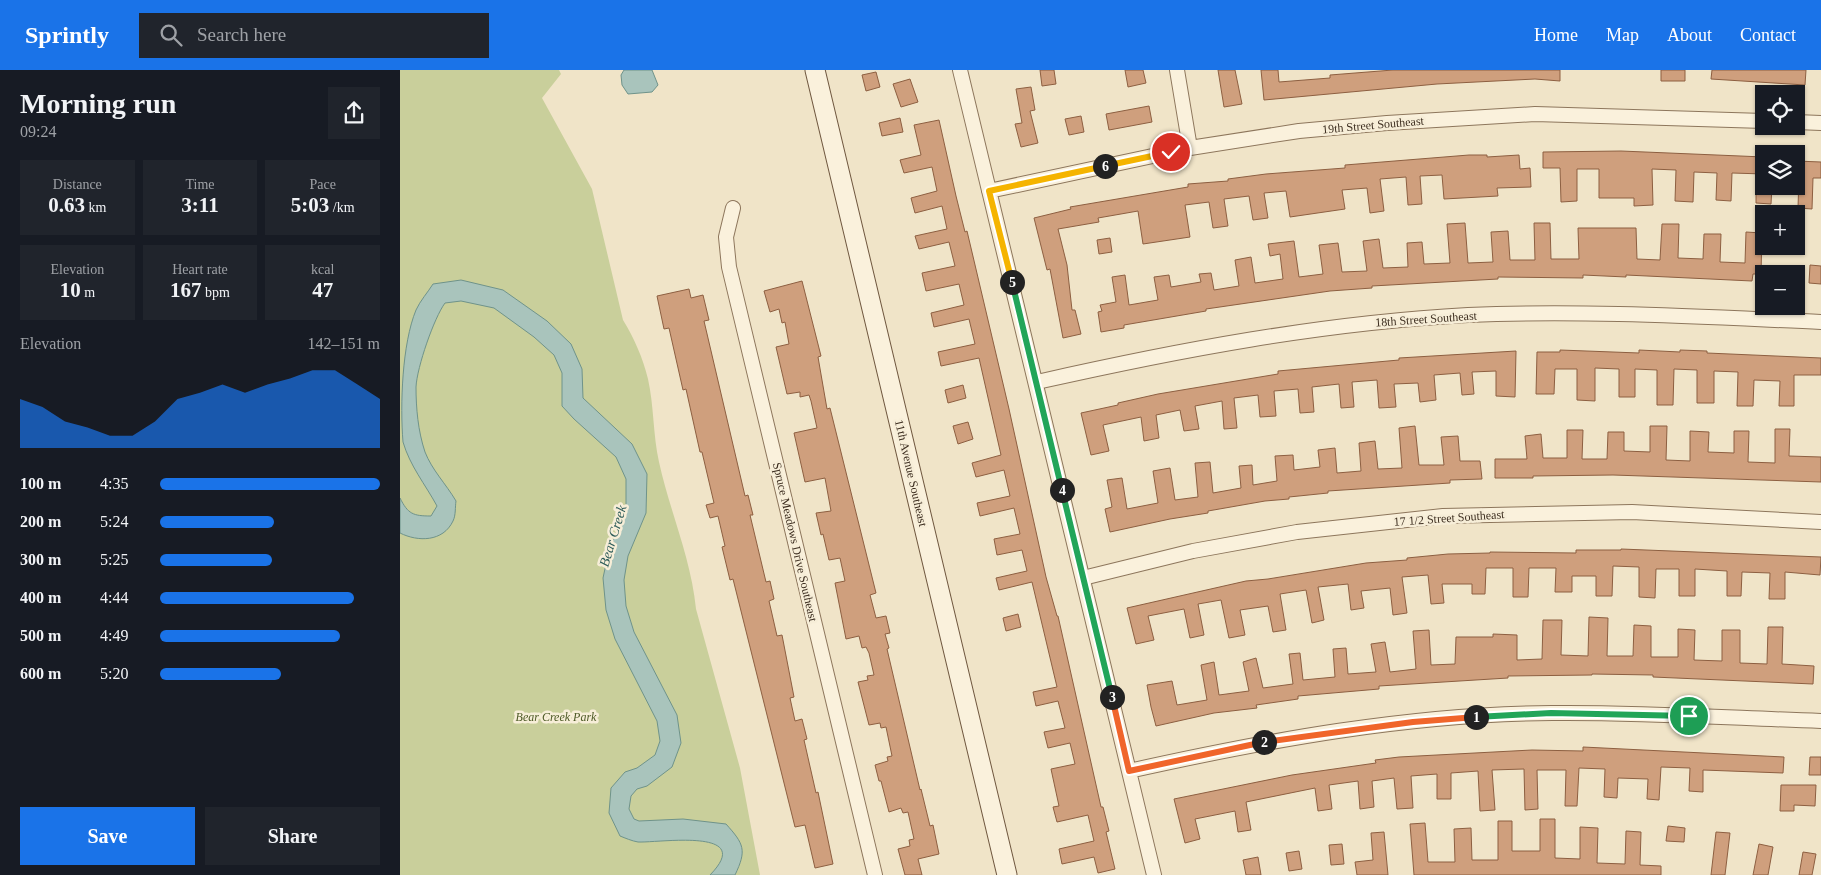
<!DOCTYPE html>
<meta charset="utf-8">
<style>
body{margin:0;font-family:Georgia,serif;background:#20242c;color:#f1f3f6;height:100vh;display:flex;flex-direction:column;font-size:19px;white-space:nowrap}
*{box-sizing:border-box;margin:0}
p{font-size:16px;color:#9ea1a6}
.icon{flex:none;width:28px;height:28px;fill:none;stroke:currentColor;stroke-width:2;stroke-linecap:round;stroke-linejoin:round}
.map{position:relative;flex:1;overflow:hidden}
.drawer{display:flex;flex-direction:column;background:#171b24;width:400px}
.drawer>*{flex:none}
.controls{position:absolute;left:1355px;top:15px;display:grid;gap:10px}
.controls a{display:grid;place-items:center;width:50px;height:50px;border-radius:0px;background:#171b24;box-shadow:0 1px 4px #0004;font-size:25px}
.pin{position:absolute;display:grid;place-items:center;width:42px;height:42px;color:#fff;margin:-21px;border:2px solid #fff;border-radius:50%;box-shadow:0 1px 5px #0007}
.km{position:absolute;width:25px;height:25px;margin:-12px;border-radius:50%;background:#222;color:#fff;font-size:14px;line-height:25px;text-align:center}
.round{display:grid;place-items:center;flex:none;width:52px;height:52px;border-radius:0px;background:#20242c}
.headline{display:flex;align-items:center;justify-content:space-between;height:85px;padding:0 20px}
h1{font-size:28px;font-weight:800;line-height:38px}
.figures{display:grid;grid-template-columns:repeat(3,1fr);gap:8px;height:85px;padding:5px 20px}
.figures div{display:grid;align-content:center;border-radius:0px;background:#20242c;text-align:center}
.figures b{font-size:21px;font-weight:800}
.figures small{font-size:14px;font-weight:400}
.figures p{font-size:14px}
.chart{height:140px;padding:10px 20px}
.chart p{display:flex;justify-content:space-between}
.chart svg{width:100%;height:90px;margin-top:5px;fill:#1a73e8;opacity:.7}
.primary-button{display:flex;gap:10px;margin-top:auto;padding:10px 20px}
.primary-button a{flex:1;height:58px;border-radius:0px;background:#1a73e8;color:#fff;font-size:20px;font-weight:800;line-height:58px;text-align:center}
.primary-button a+a{background:#20242c;color:#f1f3f6}
ul{padding:0 20px;list-style:none;font-size:16px}
li{display:grid;grid-template-columns:80px 60px 1fr;align-items:center;height:38px}
li i{height:12px;border-radius:6px;background:#1a73e8}
header{display:flex;align-items:center;gap:30px;box-sizing:border-box;height:70px;padding:0 25px;background:#1a73e8;color:#fff}
header strong{font-size:24px}
nav{display:flex;gap:28px;margin-inline-start:auto;font-size:18px}
.search{width:350px;height:45px;background:#20242c;display:flex;align-items:center;gap:12px;box-sizing:border-box;padding:0 18px;border-radius:0px;color:#9ea1a6;font-size:19px}
main{display:flex;flex:1;min-height:0}
.map>svg:first-child{display:block}
.green{fill:#c9cf9b}
.water{fill:#a9c4bc;stroke:#6f938a}
.building{fill:#cf9f7d;stroke:#8d5f41}
.lines{fill:none;stroke-linecap:round;stroke-linejoin:round}
.minor-casing{stroke:#8d765c;stroke-width:16}
.secondary-casing{stroke:#6f573f;stroke-width:21}
.minor{stroke:#faf1dc;stroke-width:14}
.secondary{stroke:#faf1dc;stroke-width:19}
.split-1-casing{stroke:#fff;stroke-width:10}
.split-2-casing{stroke:#fff;stroke-width:10}
.split-3-casing{stroke:#fff;stroke-width:10}
.split-4-casing{stroke:#fff;stroke-width:10}
.split-5-casing{stroke:#fff;stroke-width:10}
.split-6-casing{stroke:#fff;stroke-width:10}
.split-7-casing{stroke:#fff;stroke-width:10}
.split-1{stroke:#22a559;stroke-width:6}
.split-2{stroke:#f0652b;stroke-width:6}
.split-3{stroke:#f0652b;stroke-width:6}
.split-4{stroke:#22a559;stroke-width:6}
.split-5{stroke:#22a559;stroke-width:6}
.split-6{stroke:#f5b400;stroke-width:6}
.split-7{stroke:#f5b400;stroke-width:6}
.labels{text-anchor:middle;dominant-baseline:central;stroke-width:5;stroke-linejoin:round;paint-order:stroke}
.street-label{font-size:12px;fill:#3d2e20;stroke:#f7eed8}
.park-label{font-size:12px;font-style:italic;fill:#4d5a26;stroke:#f7eed8}
.water-label{font-size:14px;font-style:italic;fill:#2f5d5a;stroke:#f7eed8}
</style>
<header>
<strong>Sprintly</strong>
<div class="search"><svg class="icon" aria-label="search" viewBox="0 0 24 24"><circle cx="10" cy="10" r="6"/><path d="M15 15l6 6"/></svg>Search here</div>
<nav><a>Home</a><a>Map</a><a>About</a><a>Contact</a></nav>
</header>
<main>
<section class="drawer">
<div class="headline"><div><h1>Morning run</h1><p>09:24</p></div><a class="round"><svg class="icon" aria-label="share" viewBox="0 0 24 24"><path d="M12 15V3M7 8l5-5 5 5M5 13v7h14v-7"/></svg></a></div>
<div class="figures">
<div><p>Distance</p><b>0.63<small> km</small></b></div>
<div><p>Time</p><b>3:11</b></div>
<div><p>Pace</p><b>5:03<small> /km</small></b></div>
</div>
<div class="figures">
<div><p>Elevation</p><b>10<small> m</small></b></div>
<div><p>Heart rate</p><b>167<small> bpm</small></b></div>
<div><p>kcal</p><b>47</b></div>
</div>
<div class="chart"><p><span>Elevation</span>142–151 m</p>
<svg viewBox="0 0 160 44" preserveAspectRatio="none"><path d="M0 44V20L10 24L20 31L30 34L40 38L50 38L60 31L70 20L80 17L90 13L100 17L110 13L120 10L130 6L140 6L150 13L160 20V44z"/></svg>
</div>
<ul>
<li><b>100 m</b>4:35<i style="width:100%"></i></li>
<li><b>200 m</b>5:24<i style="width:52%"></i></li>
<li><b>300 m</b>5:25<i style="width:51%"></i></li>
<li><b>400 m</b>4:44<i style="width:88%"></i></li>
<li><b>500 m</b>4:49<i style="width:82%"></i></li>
<li><b>600 m</b>5:20<i style="width:55%"></i></li>
</ul>
<div class="primary-button"><a>Save</a><a>Share</a></div>
</section>
<div class="map">
<svg width="1421" height="805" viewBox="0 0 1421 805">
<rect width="100%" height="100%" fill="#f0e4c8"/>
<!-- green -->
<path class="green" d="M0,0h159l2,4 -19,24 50,91 31,131c11,18 20,38 25,59 6,27 5,56 11,83 11,50 32,96 37,147l44,159 20,107h-360z"/>
<!-- water -->
<path class="water" d="M224,0h28l6,15 -6,7 -24,2 -6,-9 -1,-10z
M61,210l42,10 44,31 24,23 11,25 1,29 49,46 15,30 -1,39 -18,43 -4,24 2,26 8,26 43,83 4,28 -9,24 -25,19 -10,3 -6,7 -2,13 5,10 5,2 44,-2 43,5c18,20 21,26 9,51h-25c47,-48 -52,-32 -72,-33 -6,-1 -13,-4 -18,-6l-11,-23 2,-25 14,-16 12,-4 18,-13 5,-14 -3,-20 -42,-82 -9,-29 -3,-32 6,-28 17,-41v-30l-10,-22 -42,-38 -12,-13v-33l-8,-18 -20,-18 -40,-29 -33,-7 -16,2c-11,15 -28,64 -29,84 0,21 2,44 9,65 7,18 21,32 31,49 -1,6 0,14 -3,20 -10,21 -35,21 -53,12v-35c8,16 13,18 31,18l6,-10c-12,-22 -27,-40 -34,-64 -3,-37 -1,-98 13,-132 4,-9 12,-18 17,-26z"/>
<!-- building -->
<path class="building" d="M640,0h14l2,14 -14,2z
M725,0h18l3,13 -18,4z
M818,0h17l7,34 -18,3z
M861,0h17l1,12 51,-4v-3l63,-5h167v11l-25,-2 -98,5 -173,16z
M1261,0h24v11h-24z
M1312,0h94l-1,15 -94,-6z
M476,2l4,15 -14,4 -4,-16z
M510,9l8,23 -17,5 -8,-23z
M631,17l4,23 -5,1 8,32 -17,4 -6,-23 7,-1 -6,-34z
M749,36l3,16 -43,8 -3,-16z
M681,46l3,16 -15,3 -4,-16z
M500,48l3,14 -21,4 -3,-13z
M539,50l17,76 9,36 2,-1 42,178 37,168 11,39h1l43,191h2l6,24 -3,1 9,37 -17,4 -4,-16 -32,7 -3,-15 35,-8 -6,-26 -31,7 -4,-15 6,-1 -8,-37 24,-5 -5,-21 -22,5 -4,-16 21,-4 -7,-27 -22,5 -3,-14 24,-5 -25,-105 -33,8 -3,-12 31,-7 -5,-21 -25,5 -3,-16 26,-5 -6,-26 -34,8 -3,-13 33,-7 -6,-26 -28,7 -4,-14 29,-8 -22,-97 -38,8 -3,-14 37,-8 -6,-25 -35,8 -3,-14 33,-8 -5,-21 -33,7 -4,-18 33,-7 -6,-24 -30,7 -4,-13 32,-7 -5,-23 -27,7 -4,-15 26,-7 -5,-24 -28,6 -4,-13 21,-5 -7,-30z
M1221,81l143,6v17l-32,-1 -1,28 -15,-1 1,-27 -23,-1 -1,30 -18,-1 1,-31 -24,-1 1,36 -19,1v-8h-35v-29h-22v32l-16,1 -1,-34h-17v-16z
M1069,85h18v2l32,-2 1,14 10,-1 1,19 -34,1 1,8 -54,3 -2,-24 -22,1 2,28 -14,1 -2,-28 -26,2 4,32 -14,2 -3,-25 -25,2 3,19 -55,8 -4,-26 -22,2 4,25 -15,2 -4,-24 -25,3 4,27 -15,2 -4,-26 -24,3 5,32 -47,7 -5,-33 -40,7 1,4 -41,7 9,36 5,45h3l6,24 -18,4 -13,-69 -3,1 -13,-52 37,-9 -1,-2 118,-20v-3l40,-3v-2l38,-5 79,-6v-3z
M1396,91l25,1v16h-8l-1,31 -14,-1 1,-33h-3z
M1356,116h16l-1,18 -15,-1z
M1065,153l3,40 25,-1 -2,-30 17,-1 2,29h25l-1,-37h16l1,36h28l-1,-31h58l1,31 23,1 2,-36h17l-1,34 25,1 1,-25h17l-1,28 25,1 1,-31 16,1 -1,41h-8l-1,7 -126,-6v2l-43,-2v3l-85,-1v2l-126,7v2l-42,3 -124,18v2l-82,14v3l-23,4 -3,-20 4,-1 -2,-6 16,-3 -4,-25 13,-2 4,30 29,-5 -4,-23 15,-2 2,12 30,-5 -2,-8 12,-1 3,17 25,-4 -4,-26 16,-3 4,26 28,-4 -3,-25 -10,2 -2,-12 26,-3 5,36 24,-3 -4,-29 19,-2 4,29 25,-1 -4,-30 16,-2 4,29 25,-1 -1,-24 15,-1 2,22 26,-1 -3,-39z
M710,168l2,14 -13,2 -2,-14z
M1410,195l11,1v18l-12,-1z
M402,211l19,75 -3,1 9,52 3,-1 46,185 -6,2 6,23 10,-2 4,17 -5,1 4,14 -2,1 33,141 1,-1 9,37 3,-1 6,29 -21,5 4,16h-17l-7,-26 12,-3 -1,-6 5,-1 -6,-27 -5,1 -2,-5 -12,4 -8,-31h-2l-4,-16 13,-4 -1,-4 5,-1 -6,-29 -5,1 -1,-5 -11,2 -11,-43 10,-2 -1,-4 7,-1 -5,-22 -3,-6 -4,1 -3,-12 -13,3 -11,-56 10,-2 -5,-23 -11,2 -6,-26 -2,1 -5,-22 15,-2 -6,-33 -20,4 -11,-49 23,-5 -6,-27 -2,-6 -9,2v-5l-13,2 -11,-47 13,-3 -4,-22 -3,1 -3,-14 -9,3 -6,-21z
M289,219l2,9 12,-3 6,25 -5,1 41,175 3,-1 5,20h-3l16,67 4,-1 4,18 -5,2 3,13 5,22 5,-1 12,62 -4,1 5,23 7,-2 5,20 -3,1 12,53 2,-1 15,72 -18,4 -10,-43 -10,2 -62,-248 -3,1 -8,-33 3,-1 -7,-30 -8,2 -4,-13 8,-2 -12,-51h-2l-14,-63 -3,1 -14,-62 -5,1 -7,-33z
M1160,280l79,3v-3l41,2v-2l27,1v2l114,5v17h-27v31h-15l1,-25 -26,-1 -1,26h-16l1,-34 -24,-1v32h-17v-33l-23,-1 -1,36h-16v-35l-22,-1v28h-16v-28l-24,-1v33l-18,-1v-31h-22l-1,25h-18l1,-42h23z
M1116,281l-1,46 -19,-1v-25l-24,1 2,22 -12,1 -2,-22 -26,2 2,25 -16,2 -2,-19 -24,1 2,23 -17,1 -2,-28 -25,2 2,25 -13,1 -2,-24 -27,3 2,25 -14,1 -2,-24 -24,2 2,25 -16,1 -2,-22 -24,3 3,30 -13,1 -2,-28 -27,5 4,23 -15,2 -4,-21 -24,5 3,23 -15,3 -3,-24 -38,8 6,26 -18,4 -10,-42 37,-8v-2l40,-9 120,-20v-3l121,-11v-2z
M563,315l3,13 -18,5 -3,-13z
M568,352l5,17 -15,5 -5,-18z
M1015,356l4,39h25l-3,-28 17,-1 2,25h20l2,18 -32,1v3l-122,8v2l-39,4v2l-24,2 -57,10v2l-38,6 -60,13 -5,-23 7,-2 -5,-27 15,-2 5,31 31,-6 -5,-32 17,-3 5,32 23,-3 -3,-34 15,-1 3,31 28,-5 -2,-22 13,-1 1,20 24,-4 -2,-25 18,-1 1,15 26,-3 -2,-17 17,-2 2,25 24,-2 -2,-28 16,-2 3,28 24,-1 -3,-40z
M1250,356h17l-1,34 24,1v-30l19,1 -1,20 26,1v-22h15l-1,31 27,1v-34h15l-1,27 32,1v25l-208,-7 -80,1v2h-38v-19h32l-2,-23 16,-2 2,24h24v-28h16l-1,29h25l1,-27h16v19l26,1z
M1221,479l200,8 -1,18 -35,-3v27h-16l1,-26 -28,-1 -1,24h-14v-25l-32,-2v27h-16v-27h-23l-1,29 -16,-1v-30l-26,-1 -1,30h-16v-20h-24v16h-17l1,-24h-27l-1,29h-15v-29h-27l-1,26h-13v-10h-30l2,19 -13,1 -3,-29 -26,2 5,36 -14,2 -3,-27 -29,3 3,17 -13,2 -3,-26 -30,3 6,33 -12,3 -6,-33 -26,4 6,36 -13,2 -5,-26 -28,4 5,25 -16,3 -8,-38 -23,4 6,31 -14,3 -6,-29 -36,7 6,24 -18,4 -9,-36 119,-27 22,-2 98,-16 41,-3v-2l41,-4 42,-1v-1l86,1v-3h45z
M618,544l3,13 -15,4 -3,-13z
M1189,547l19,1 -1,38h26l1,-31 17,1v31h27v-28l17,1 -1,30 28,1v-31h18v33l27,1 1,-37h15l-1,37 32,2 -1,18 -160,-7v-2l-61,-1v1l-84,1v2l-129,8v3l-81,7v3l-42,6 1,3 -43,5 -58,13 -5,-19 -4,-22 25,-4 5,24 30,-5 -6,-35 13,-3 5,33 30,-4 -6,-29 13,-4 7,30 30,-4 -4,-30 11,-1 3,27 32,-3 -2,-28 13,-1 2,26 28,-2 -5,-28 14,-2 5,30 26,-3 -3,-38 16,-1 2,35 24,-1 1,-27h37v-3l24,1v25l25,-1 1,-39h19l-1,35 27,1z
M1183,677l201,10 -1,16 -80,-3v22l-14,-1 1,-23 -29,-1 -2,33 -12,-1 1,-20 -30,-1 -1,20 -13,-1 1,-28 -26,-1 -2,38h-12l1,-36h-29l1,39 -13,1 -1,-41 -32,1 3,40 -15,1 -2,-40 -27,2v26h-14v-25l-26,2 2,32 -16,1 -3,-31 -22,3 2,26 -14,2 -2,-28 -29,4 3,24 -14,2 -3,-23 -69,14 5,28 -13,2 -3,-21 -40,8 5,20 -15,4 -11,-44 118,-24 84,-12 -1,-3 24,-3 133,-7 51,1z
M1410,687h11v18h-12z
M1381,715h35l-1,21 -21,-1v6h-14z
M1140,749h15v39l25,1v-32l18,1 -1,35 28,1 1,-33 15,1 -1,33 21,1v9h-247l-4,-51 15,-1 3,39h27l-1,-33 17,-1 1,32h26v-39h14v30h28z
M1268,756l17,2 -1,14 -18,-1z
M984,762l4,43h-31l-2,-13 18,-2 -2,-27z
M1316,762l14,1 -5,42h-14z
M942,774l2,20 -13,1 -2,-20z
M1359,774l14,3 -5,28h-15z
M899,781l3,18 -13,2 -3,-18z
M1403,782l13,2 -4,21h-13z
M858,787l3,18h-15l-3,-15z"/>
<g class="lines">
<!-- minor casing -->
<g class="minor-casing">
<path id="minor" d="M560,0l194,805
M777,0l13,78
M1396,52l25,1
M589,121l201,-43 109,-17 88,-8 148,-9 229,7
M333,138l-7,29 3,30 146,608
M637,312c142,-32 285,-59 431,-67 118,-5 235,2 353,7
M683,508l110,-27 104,-19 146,-16 189,-4 189,10
M729,701c139,-31 281,-57 423,-58 90,-1 180,5 269,8"/>
</g>
<!-- secondary casing -->
<g class="secondary-casing">
<path id="secondary" d="M415,0l192,805"/>
</g>
<!-- minor -->
<use href="#minor" class="minor"/>
<!-- secondary -->
<use href="#secondary" class="secondary"/>
</g>
<g class="lines">
<!-- split-1 casing -->
<g class="split-1-casing">
<path id="split-1" d="M1076,647l75,-4 138,3"/>
</g>
<!-- split-2 casing -->
<g class="split-2-casing">
<path id="split-2" d="M864,672l149,-20 63,-5"/>
</g>
<!-- split-3 casing -->
<g class="split-3-casing">
<path id="split-3" d="M712,627l17,74 135,-29"/>
</g>
<!-- split-4 casing -->
<g class="split-4-casing">
<path id="split-4" d="M662,420l50,207"/>
</g>
<!-- split-5 casing -->
<g class="split-5-casing">
<path id="split-5" d="M612,212l50,208"/>
</g>
<!-- split-6 casing -->
<g class="split-6-casing">
<path id="split-6" d="M612,212l-23,-91 116,-25"/>
</g>
<!-- split-7 casing -->
<g class="split-7-casing">
<path id="split-7" d="M705,96l66,-14"/>
</g>
<!-- split-1 -->
<use href="#split-1" class="split-1"/>
<!-- split-2 -->
<use href="#split-2" class="split-2"/>
<!-- split-3 -->
<use href="#split-3" class="split-3"/>
<!-- split-4 -->
<use href="#split-4" class="split-4"/>
<!-- split-5 -->
<use href="#split-5" class="split-5"/>
<!-- split-6 -->
<use href="#split-6" class="split-6"/>
<!-- split-7 -->
<use href="#split-7" class="split-7"/>
</g>
<g class="labels">
<!-- street labels -->
<g class="street-label">
<text transform="translate(973 55) rotate(-5)">19th Street Southeast</text>
<text transform="translate(1026 249) rotate(-4)">18th Street Southeast</text>
<text transform="translate(511 403) rotate(77)">11th Avenue Southeast</text>
<text transform="translate(1049 448) rotate(-4)">17 1/2 Street Southeast</text>
<text transform="translate(395 472) rotate(77)">Spruce Meadows Drive Southeast</text>
</g>
<!-- park labels -->
<g class="park-label">
<text x="156" y="647">Bear Creek Park</text>
</g>
<!-- water labels -->
<g class="water-label">
<text transform="translate(213 466) rotate(-73)">Bear Creek</text>
</g>
</g>
</svg>
<div class="controls">
<a><svg class="icon" aria-label="locate" viewBox="0 0 24 24"><circle cx="12" cy="12" r="6"/><path d="M12 2v4M12 18v4M2 12h4M18 12h4"/></svg></a>
<a><svg class="icon" aria-label="layers" viewBox="0 0 24 24"><path d="M12 4l9 5-9 5-9-5zM3 14l9 5 9-5"/></svg></a>
<a>+</a>
<a>−</a>
</div>
<div class="pin" style="left:1289px;top:646px;background:#1e9e55"><svg class="icon" aria-label="arrive" viewBox="0 0 24 24"><path d="M6 21V4h12l-3 4 3 4H6"/></svg></div>
<div class="pin" style="left:771px;top:82px;background:#d93025"><svg class="icon" aria-label="check" viewBox="0 0 24 24"><path d="M5 12l5 5 9-10"/></svg></div>
<b class="km" style="left:1076px;top:647px">1</b>
<b class="km" style="left:864px;top:672px">2</b>
<b class="km" style="left:712px;top:627px">3</b>
<b class="km" style="left:662px;top:420px">4</b>
<b class="km" style="left:612px;top:212px">5</b>
<b class="km" style="left:705px;top:96px">6</b>
</div>
</main>
